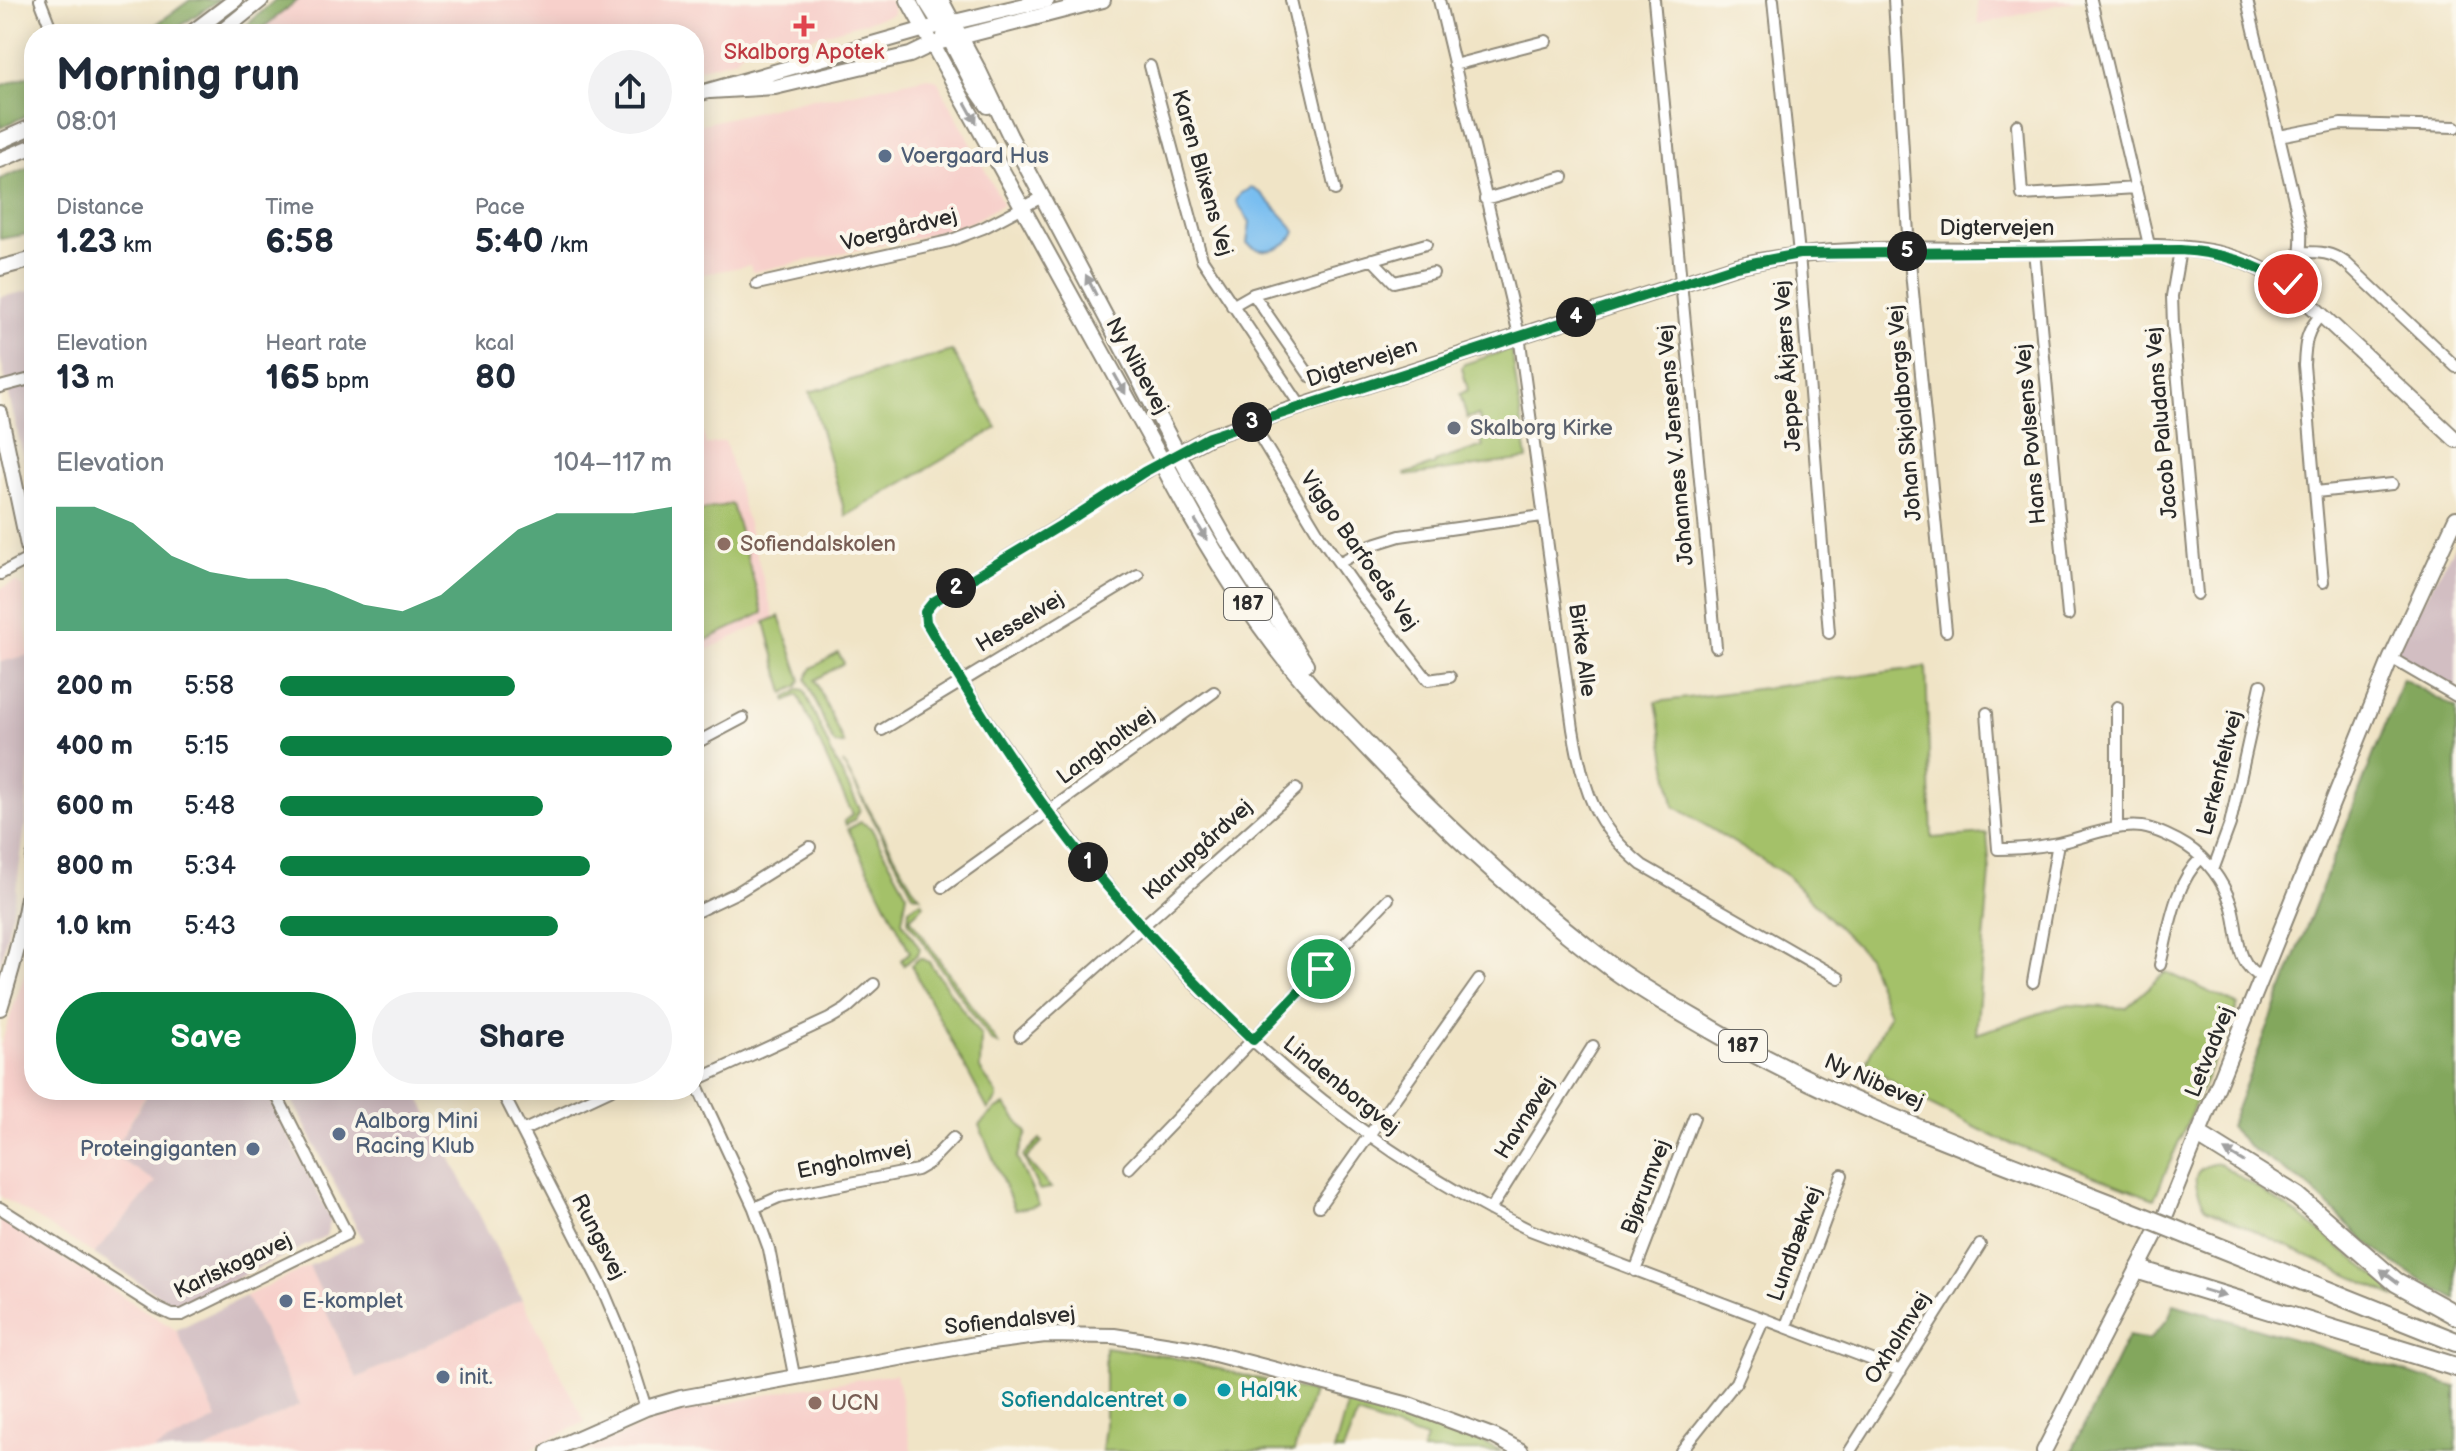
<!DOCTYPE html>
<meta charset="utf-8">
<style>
body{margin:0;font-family:"Balsamiq Sans",sans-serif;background:#f2f2f3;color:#1f2937;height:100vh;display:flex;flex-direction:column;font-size:30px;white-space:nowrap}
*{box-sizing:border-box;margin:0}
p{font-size:26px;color:#747a83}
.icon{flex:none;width:44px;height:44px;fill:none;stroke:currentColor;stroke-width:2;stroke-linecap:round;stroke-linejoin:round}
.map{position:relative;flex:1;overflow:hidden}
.panel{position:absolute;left:24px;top:24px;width:680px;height:1076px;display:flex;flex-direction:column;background:#fff;border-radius:32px;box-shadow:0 4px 20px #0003}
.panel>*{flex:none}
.pin{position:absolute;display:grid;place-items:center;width:68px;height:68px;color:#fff;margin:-34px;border:4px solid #fff;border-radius:50%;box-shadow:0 2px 8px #0007}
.km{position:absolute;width:40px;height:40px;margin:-20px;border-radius:50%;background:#222;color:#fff;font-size:22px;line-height:40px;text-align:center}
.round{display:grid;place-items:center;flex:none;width:84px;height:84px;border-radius:42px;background:#f2f2f3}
.head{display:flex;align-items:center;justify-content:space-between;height:136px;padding:0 32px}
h1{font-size:44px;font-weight:700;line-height:60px}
.figures{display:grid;grid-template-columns:repeat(3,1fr);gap:12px;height:136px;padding:8px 32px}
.figures div{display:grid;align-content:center}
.figures b{font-size:34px;font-weight:700}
.figures small{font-size:22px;font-weight:400}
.figures p{font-size:22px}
.chart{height:224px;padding:16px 32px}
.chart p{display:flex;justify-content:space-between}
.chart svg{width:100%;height:144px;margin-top:8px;fill:#0b8043;opacity:.7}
.cta{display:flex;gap:16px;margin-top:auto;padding:16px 32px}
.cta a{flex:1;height:92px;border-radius:48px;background:#0b8043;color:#fff;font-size:32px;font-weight:700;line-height:92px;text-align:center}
.cta a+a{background:#f2f2f3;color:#1f2937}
ul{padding:0 32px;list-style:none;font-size:26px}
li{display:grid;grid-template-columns:128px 96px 1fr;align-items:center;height:60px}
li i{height:20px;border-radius:10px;background:#0b8043}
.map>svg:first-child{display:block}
.built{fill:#f7d0cb}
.industrial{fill:#d2bec2}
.green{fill:#a4c169;stroke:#68764a;stroke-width:2}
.forest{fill:#83a75d;stroke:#576944;stroke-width:2}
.water{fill:#79bef0;stroke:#52748e;stroke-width:2}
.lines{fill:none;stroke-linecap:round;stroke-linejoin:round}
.street-casing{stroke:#8e8878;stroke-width:14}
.secondary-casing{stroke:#8e8878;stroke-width:18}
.highway-casing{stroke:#8e8878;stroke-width:22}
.street{stroke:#fff;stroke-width:10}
.secondary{stroke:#fff;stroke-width:14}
.highway{stroke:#fff;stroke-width:18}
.highway-bridge-casing{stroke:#8e8878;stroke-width:22;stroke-linecap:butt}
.highway-bridge{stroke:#fff;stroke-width:18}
.oneway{fill:#a0a0a0}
.route-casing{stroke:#fff;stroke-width:16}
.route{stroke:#0b8043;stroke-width:10}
.health-dot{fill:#e0444e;stroke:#fbf7ec;stroke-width:3}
.service-dot{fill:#5c6f8a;stroke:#fbf7ec;stroke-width:3}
.worship-dot{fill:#6b7280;stroke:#fbf7ec;stroke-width:3}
.education-dot{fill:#8d6e63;stroke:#fbf7ec;stroke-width:3}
.culture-dot{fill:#0f9aa8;stroke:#fbf7ec;stroke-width:3}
.labels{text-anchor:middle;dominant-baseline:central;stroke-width:8;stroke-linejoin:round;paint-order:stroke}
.shield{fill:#fbf7ec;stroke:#696865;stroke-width:2}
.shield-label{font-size:20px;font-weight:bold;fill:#2b2b2b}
.health-label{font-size:22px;fill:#be3a42;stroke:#fbf7ec}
.service-label{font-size:22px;fill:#4e5e75;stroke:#fbf7ec;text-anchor:start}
.street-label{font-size:22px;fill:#2b2b2b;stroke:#fbf7ec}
.worship-label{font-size:22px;fill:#5b616d;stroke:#fbf7ec;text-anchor:start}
.education-label{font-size:22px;fill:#785e54;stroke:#fbf7ec;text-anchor:start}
.culture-label{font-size:22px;fill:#0d838f;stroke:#fbf7ec;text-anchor:start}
</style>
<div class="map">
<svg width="2456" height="1451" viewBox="0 0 2456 1451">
<rect width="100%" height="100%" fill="#fbf7ec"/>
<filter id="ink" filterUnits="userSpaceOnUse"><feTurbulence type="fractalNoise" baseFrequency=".0125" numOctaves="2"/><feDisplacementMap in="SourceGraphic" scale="16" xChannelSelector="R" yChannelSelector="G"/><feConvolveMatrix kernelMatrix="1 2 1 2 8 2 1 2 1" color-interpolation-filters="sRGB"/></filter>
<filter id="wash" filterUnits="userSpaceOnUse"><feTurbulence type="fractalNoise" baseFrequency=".006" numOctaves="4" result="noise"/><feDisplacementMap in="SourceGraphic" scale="32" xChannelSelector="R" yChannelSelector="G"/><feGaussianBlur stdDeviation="1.8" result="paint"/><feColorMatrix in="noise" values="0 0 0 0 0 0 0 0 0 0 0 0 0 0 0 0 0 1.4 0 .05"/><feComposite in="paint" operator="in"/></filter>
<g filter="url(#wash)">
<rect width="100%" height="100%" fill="#f0e4c6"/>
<!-- built -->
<path class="built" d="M298,0h591l4,8v6l-86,25 -13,8h-34l-17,3 -7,9 -42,11v-36h-439z
M1977,0h99l-97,25z
M928,77l9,3 66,124 -33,19 -51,14 -167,35 -2,-7 -56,11v-150l119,-28 22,-1z
M694,395l12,50 19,-4 49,177 -80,38z
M15,582l8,5 6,68 -29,7v-73z
M29,962l5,1v127h115l-38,64 45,28 -62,72 -94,-58v-150z
M0,1219l176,111 41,89 -61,30v2h-156z
M309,1266l14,30 -2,5 36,77 165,-79 63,123 -60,29h-321l96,-46 -54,-109z
M896,1374l16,77h-327l79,-34 129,-28z"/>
<!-- industrial -->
<path class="industrial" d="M34,290v213l-34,-146v-60z
M2456,544v150l-66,-37z
M29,655l3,54 -6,111 -10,72 -16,76v-306z
M150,1090h115l66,129 -5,17 -143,68 -12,-1 -77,-49 62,-72 -45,-28z
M287,1090h129l106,209 -165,79 -36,-77 2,-5 -14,-30 54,-26z
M246,1296l54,109 -96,46h-48l-1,-2 62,-30 -41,-89z"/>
<!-- green -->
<path class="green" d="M1508,350l4,3 15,106 -121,17 -1,-2 30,-10v-2l48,-16 -3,-9 6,-2 -8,-20 -11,3 -7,-24 8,-4 -6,-22 2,-4z
M952,351l45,77 -151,88 -36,-124z
M732,504l31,109 -69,33v-134z
M779,616l22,64 -3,6 -14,7 -19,-71z
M838,653l6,10 -29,17 29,64h-9l-3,-4 -26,-61 6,-11z
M1926,667l6,171 55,-4 3,39 -14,161 89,-29 61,3 40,-36 72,33 -84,194 -157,-61 -85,-42 -46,-34 23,-47 -22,-59 -82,-82 -111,-68 -18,-104z
M800,689l4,1 31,71 25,48 -5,10 -9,6 -2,-4 9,-7c-21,-38 -36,-80 -55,-119l-12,6v-3z
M843,763l69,123 8,10 -7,-2z
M861,822l10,6 36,66 -5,27 18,28 -2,5 -14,11 -3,-5 9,-8 -62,-123z
M921,901l3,4 -14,13 88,126 -6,-2 -84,-121 1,-12z
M920,958l9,4 52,74 -1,33 17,25v5l-9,11 -77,-145z
M1005,1105l22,28 -10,25 22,47 -24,5 -36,-85 17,-16z
M1040,1139l2,3 -16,17 25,29 -12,2 -16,-34z
M2219,1163l81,53 87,69 8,12 -189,-89c-12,-22 -20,-41 13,-45z
M1105,1347l63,9 145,37 -19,58h-192l3,-26z
M1339,1395l109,32 54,24h-80l4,-12 -69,-24 -14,36h-9l13,-46 -9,-3z"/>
<!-- forest -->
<path class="forest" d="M190,0h29l-51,34h-25z
M275,0h23l-43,34h-18z
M34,74v38l-34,16v-42z
M34,165v68l-34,6v-60z
M2403,679l53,29v592l-60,-35 -30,-23 -59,-57 -55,-36 -23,-22z
M2174,1304l282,83v64h-384l56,-115 22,4 18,-21z"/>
<!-- water -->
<path class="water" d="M1252,188l10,6 30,32 3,6c-8,17 -34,25 -48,11l3,-21 -14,-21 5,-8z"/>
</g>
<g filter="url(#ink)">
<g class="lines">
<!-- street casing -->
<g class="street-casing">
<path id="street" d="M40,0l13,34
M1291,0l44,190
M1439,0l80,335 54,394c10,60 21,97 69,136l197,113
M1654,0l62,647
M1773,0l26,254 30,379
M1894,0l15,251 37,380
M2091,0l59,249
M2247,0l54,229c1,22 -1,36 -13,55
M1454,65l92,-24
M1150,66l52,193 98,146
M2017,125l5,70 114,-7
M2279,136l62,-12 115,3
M1485,199l78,-22
M2034,250l34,365
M2180,250l-8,46 1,29 24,269
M2302,252c18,0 29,0 44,11l110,104
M1372,259l22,23 39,-9
M757,284l192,-43 34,-13 59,-31
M1253,294l57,82
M1232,306l21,-12 173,-50
M2322,314c-16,16 -17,29 -18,51l19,217
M0,387l34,-9
M1251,422l69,114 40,57 68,87 22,-3
M1163,462l-230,140 -8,10 1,10c147,250 338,481 604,608l371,141
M2316,492l76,-8
M1339,563l32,-18 29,-9 142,-20
M0,574l34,-18
M2391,658l65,38
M2117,707v121
M1987,713l11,136c20,0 41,-2 60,-6 28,-6 56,-19 84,-16 14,2 34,12 45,19 20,13 36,35 44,58 9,27 2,60 32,74
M882,730l256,-155
M694,744l49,-26
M2213,870l17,-46 31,-139
M943,887l271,-195
M694,913l44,-21 72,-45
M2160,965c9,-35 14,-81 41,-107
M2033,982l25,-139
M1020,1036l276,-247
M694,1079l60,129 15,41 25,126
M695,1081l134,-62 17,-10 28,-25
M501,1090l100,195 24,57 21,66
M522,1131l88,-41
M1129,1168l259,-269
M1319,1206l160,-226
M0,1208l157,100 15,7h10l165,-81 -73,-144
M754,1208l25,-11 138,-27 12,-7 24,-25
M1490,1210l103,-164
M1635,1271l59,-154
M1786,1326l56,-151
M1681,1451l55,-69 28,-63
M1850,1451l130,-206"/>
</g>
<!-- secondary casing -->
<g class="secondary-casing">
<path id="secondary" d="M908,0l255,462 46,-25 25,-9 502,-162c97,-23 204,-15 303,-16 54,-1 118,-8 171,2 29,5 53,17 78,32l168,156
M925,0l16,25 7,5
M941,0l38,71 31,65 180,340 36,63 80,125
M190,34l45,-34
M219,34l42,-34
M944,36l6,4 24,46 14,20
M710,91l65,-4 135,-32 23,-11 170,-44
M694,95l231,-66 122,-29
M0,141l34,-15
M0,160l34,-14
M0,268l34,-9
M0,413l34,161
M0,1008c16,-50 28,-98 34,-151
M549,1451l97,-43 35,-10 295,-54 69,-9 69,1 82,13 213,56 86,32 26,14
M2044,1451l122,-237 225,-556 65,-140"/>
</g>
<!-- highway casing -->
<g class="highway-casing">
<path id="highway" d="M1163,462c40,77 87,155 144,221 15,18 32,33 48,50 79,84 162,163 255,233 31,23 67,43 101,63 130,76 275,126 415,181
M2200,1136l98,61 98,85 60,33
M2198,1239l258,103
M2139,1270l317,97"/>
</g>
<!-- street -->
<use href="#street" class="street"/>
<!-- secondary -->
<use href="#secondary" class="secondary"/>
<!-- highway -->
<use href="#highway" class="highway"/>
<!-- highway-bridge casing -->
<g class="highway-bridge-casing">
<path id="highway-bridge" d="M2126,1210l72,29"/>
</g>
<!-- highway-bridge -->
<use href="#highway-bridge" class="highway-bridge"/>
</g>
<!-- one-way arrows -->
<defs><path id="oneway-solid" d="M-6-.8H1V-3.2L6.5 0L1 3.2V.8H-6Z" transform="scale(2)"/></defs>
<g class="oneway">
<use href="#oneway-solid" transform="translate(971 113) rotate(61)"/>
<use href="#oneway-solid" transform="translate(1091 285) rotate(-117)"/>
<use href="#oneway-solid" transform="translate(1120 384) rotate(61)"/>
<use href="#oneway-solid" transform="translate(1201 530) rotate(60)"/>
<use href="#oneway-solid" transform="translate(2234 1156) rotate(-149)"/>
<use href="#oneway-solid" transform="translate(2389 1276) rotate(-143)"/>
<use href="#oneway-solid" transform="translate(2214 1293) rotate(17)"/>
</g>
</g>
<g class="lines" filter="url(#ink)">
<!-- route casing -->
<g class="route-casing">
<path id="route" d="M1321,969l-68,71c-64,-62 -127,-127 -182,-198 -54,-70 -101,-144 -145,-220l-1,-10 8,-10 135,-81 76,-49 65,-35 527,-171 63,-12 381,-4c41,2 73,13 108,34"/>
</g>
<!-- route -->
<use href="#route" class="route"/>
</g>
<!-- markers -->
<path class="health-dot" d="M800 14h8v8h8v8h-8v8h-8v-8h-8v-8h8z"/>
<g class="service-dot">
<circle cx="885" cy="156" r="8"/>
<circle cx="339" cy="1134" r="8"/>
<circle cx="253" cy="1149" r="8"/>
<circle cx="286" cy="1301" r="8"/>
<circle cx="443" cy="1377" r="8"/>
</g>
<circle class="worship-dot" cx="1454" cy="428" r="8"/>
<g class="education-dot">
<circle cx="724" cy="544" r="8"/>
<circle cx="815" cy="1403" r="8"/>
</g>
<g class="culture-dot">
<circle cx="1224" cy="1390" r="8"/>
<circle cx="1180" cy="1400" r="8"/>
</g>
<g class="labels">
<!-- shield labels -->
<g class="shield">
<rect x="1224" y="588" width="48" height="32" rx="6"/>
<rect x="1719" y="1030" width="48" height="32" rx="6"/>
</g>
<g class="shield-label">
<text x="1248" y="604">187</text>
<text x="1743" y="1046">187</text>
</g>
<!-- health labels -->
<g class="health-label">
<text x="804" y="52">Skalborg Apotek</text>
</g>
<!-- service labels -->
<g class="service-label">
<text x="901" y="156">Voergaard Hus</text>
<text x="355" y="1121">Aalborg Mini<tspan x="355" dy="25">Racing Klub</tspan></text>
<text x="237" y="1149" text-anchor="end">Proteingiganten</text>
<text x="302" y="1301">E-komplet</text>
<text x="459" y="1377">init.</text>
</g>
<!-- street labels -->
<g class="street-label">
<text transform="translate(1202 173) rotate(74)">Karen Blixens Vej</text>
<text x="1997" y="228">Digtervejen</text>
<text transform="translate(899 230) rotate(-14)">Voergårdvej</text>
<text transform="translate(1362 363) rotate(-18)">Digtervejen</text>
<text transform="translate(1137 366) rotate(61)">Ny Nibevej</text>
<text transform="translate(1788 366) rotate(-94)">Jeppe Åkjærs Vej</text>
<text transform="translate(1905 413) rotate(-95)">Johan Skjoldborgs Vej</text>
<text transform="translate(2162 423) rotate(-95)">Jacob Paludans Vej</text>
<text transform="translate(2031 434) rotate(-95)">Hans Povlsens Vej</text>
<text transform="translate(1676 445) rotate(-95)">Johannes V. Jensens Vej</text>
<text transform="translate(1359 551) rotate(55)">Viggo Barfoeds Vej</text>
<text transform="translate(1020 622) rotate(-31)">Hesselvej</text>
<text transform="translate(1582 650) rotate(82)">Birke Alle</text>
<text transform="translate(1106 746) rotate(-36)">Langholtvej</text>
<text transform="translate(2220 773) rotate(-76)">Lerkenfeltvej</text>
<text transform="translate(1198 850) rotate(-42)">Klarupgårdvej</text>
<text transform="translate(2210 1052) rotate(-68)">Letvadvej</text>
<text transform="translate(1874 1082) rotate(24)">Ny Nibevej</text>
<text transform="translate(1341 1086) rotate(39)">Lindenborgvej</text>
<text transform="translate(1525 1118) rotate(-58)">Havnøvej</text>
<text transform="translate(854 1160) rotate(-12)">Engholmvej</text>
<text transform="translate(1646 1187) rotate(-69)">Bjørumvej</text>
<text transform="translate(598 1237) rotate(63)">Rungsvej</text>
<text transform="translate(1795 1244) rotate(-70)">Lundbækvej</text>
<text transform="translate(233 1266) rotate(-25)">Karlskogavej</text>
<text transform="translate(1010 1321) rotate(-6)">Sofiendalsvej</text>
<text transform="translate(1898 1338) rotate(-58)">Oxholmvej</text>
</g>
<!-- worship labels -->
<g class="worship-label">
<text x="1470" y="428">Skalborg Kirke</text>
</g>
<!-- education labels -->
<g class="education-label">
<text x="740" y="544">Sofiendalskolen</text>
<text x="831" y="1403">UCN</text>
</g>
<!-- culture labels -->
<g class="culture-label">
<text x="1240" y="1390">Hal9k</text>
<text x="1164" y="1400" text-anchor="end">Sofiendalcentret</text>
</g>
</g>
</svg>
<div class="pin" style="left:1321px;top:969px;background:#1e9e55"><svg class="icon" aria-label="arrive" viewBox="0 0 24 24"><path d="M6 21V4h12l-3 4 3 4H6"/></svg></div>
<div class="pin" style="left:2288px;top:284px;background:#d93025"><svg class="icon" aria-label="check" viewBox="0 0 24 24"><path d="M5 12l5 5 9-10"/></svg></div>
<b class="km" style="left:1088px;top:862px">1</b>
<b class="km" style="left:956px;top:588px">2</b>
<b class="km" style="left:1252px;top:422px">3</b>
<b class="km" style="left:1576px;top:317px">4</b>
<b class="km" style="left:1907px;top:251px">5</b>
<section class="panel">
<div class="head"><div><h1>Morning run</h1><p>08:01</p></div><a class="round"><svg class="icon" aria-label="share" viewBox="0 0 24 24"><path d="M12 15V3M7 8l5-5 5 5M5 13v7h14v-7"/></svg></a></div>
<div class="figures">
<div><p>Distance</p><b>1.23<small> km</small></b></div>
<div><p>Time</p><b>6:58</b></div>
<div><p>Pace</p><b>5:40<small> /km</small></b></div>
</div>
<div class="figures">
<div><p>Elevation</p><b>13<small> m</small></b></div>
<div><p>Heart rate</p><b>165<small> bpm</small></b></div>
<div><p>kcal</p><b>80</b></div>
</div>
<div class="chart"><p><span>Elevation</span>104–117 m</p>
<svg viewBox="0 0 160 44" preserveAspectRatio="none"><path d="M0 44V6L10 6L20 11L30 21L40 26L50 28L60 28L70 31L80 36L90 38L100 33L110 23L120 13L130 8L140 8L150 8L160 6V44z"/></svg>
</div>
<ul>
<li><b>200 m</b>5:58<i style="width:60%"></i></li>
<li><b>400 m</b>5:15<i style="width:100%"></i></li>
<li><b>600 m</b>5:48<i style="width:67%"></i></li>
<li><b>800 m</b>5:34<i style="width:79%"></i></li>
<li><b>1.0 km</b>5:43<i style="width:71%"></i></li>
</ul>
<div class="cta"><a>Save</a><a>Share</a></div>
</section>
</div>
